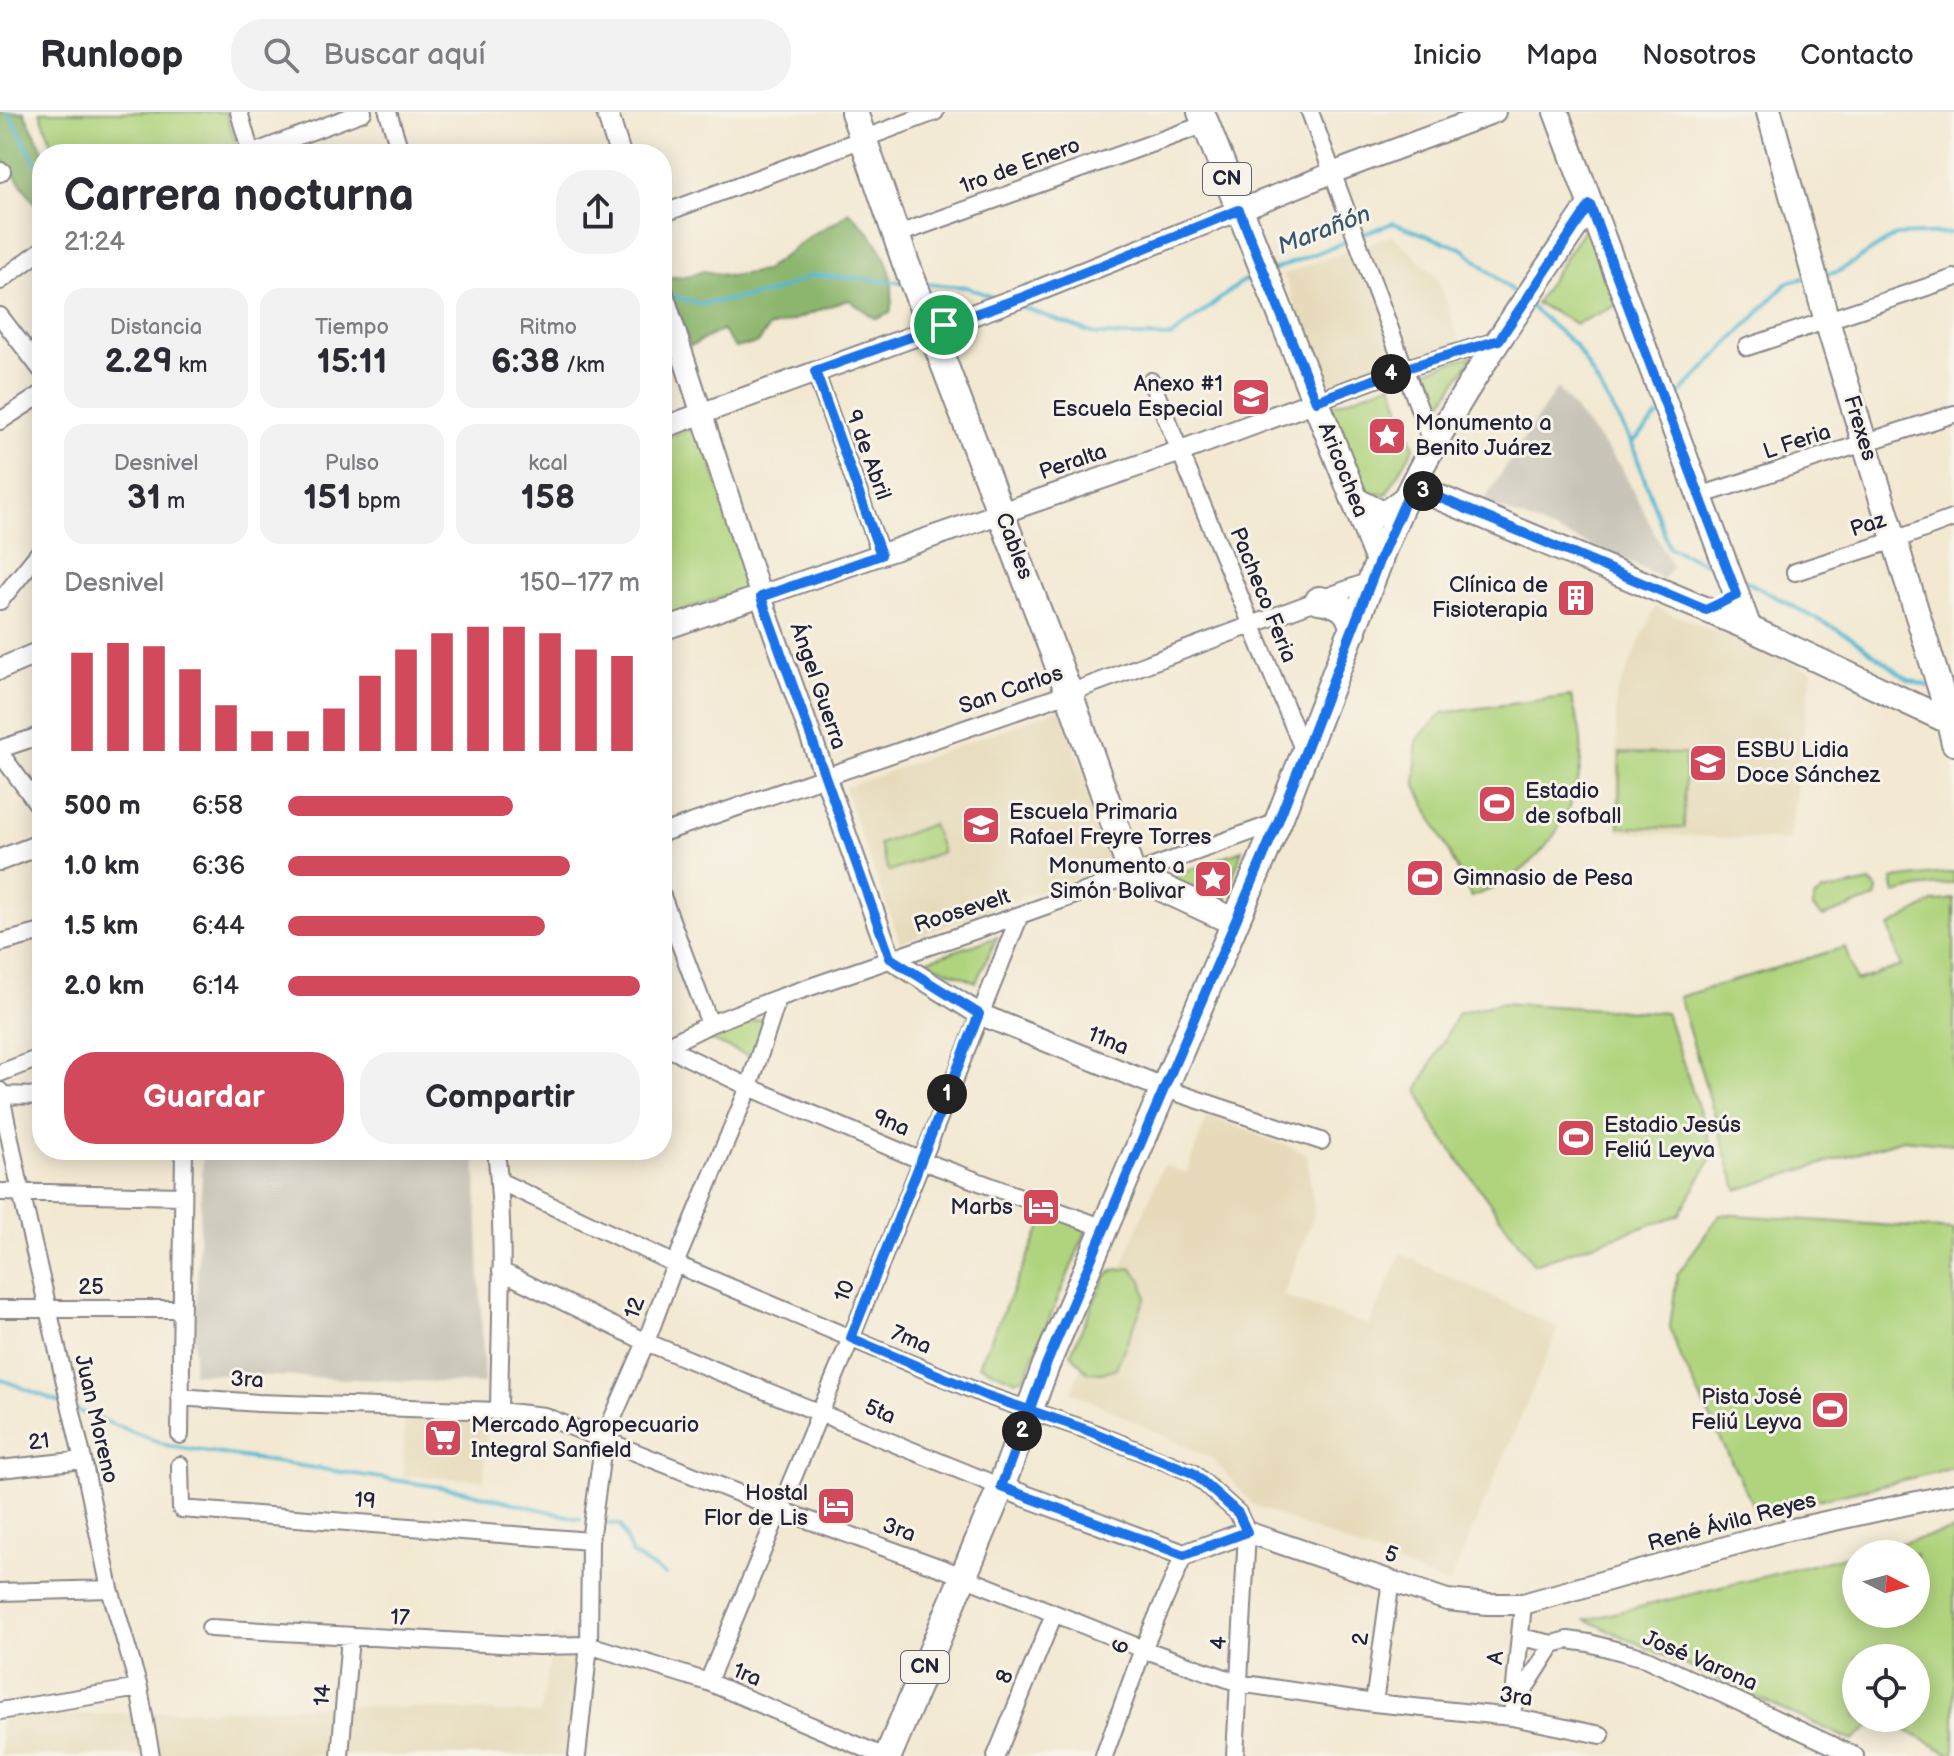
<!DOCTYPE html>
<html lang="es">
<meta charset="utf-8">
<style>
body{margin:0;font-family:"Balsamiq Sans",sans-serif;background:#f2f2f3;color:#2b2b33;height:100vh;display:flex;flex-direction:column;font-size:30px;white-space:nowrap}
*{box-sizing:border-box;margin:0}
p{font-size:26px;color:#7c7c81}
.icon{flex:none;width:44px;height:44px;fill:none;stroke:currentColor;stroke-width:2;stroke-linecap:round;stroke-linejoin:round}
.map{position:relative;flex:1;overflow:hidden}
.drawer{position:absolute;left:32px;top:32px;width:640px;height:1016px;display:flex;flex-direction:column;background:#fff;border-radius:32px;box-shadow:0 4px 20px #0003}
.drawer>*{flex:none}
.needle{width:52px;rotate:96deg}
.controls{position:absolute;left:1842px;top:1428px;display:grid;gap:16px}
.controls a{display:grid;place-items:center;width:88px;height:88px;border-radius:50%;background:#fff;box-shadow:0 4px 20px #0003;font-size:40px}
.pin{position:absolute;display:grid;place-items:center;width:68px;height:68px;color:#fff;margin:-34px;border:4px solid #fff;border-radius:50%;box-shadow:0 2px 8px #0007}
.km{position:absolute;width:40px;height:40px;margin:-20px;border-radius:50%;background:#222;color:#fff;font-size:22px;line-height:40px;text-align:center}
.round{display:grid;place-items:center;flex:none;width:84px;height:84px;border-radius:32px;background:#f2f2f3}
.overview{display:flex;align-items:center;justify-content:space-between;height:136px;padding:0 32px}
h1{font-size:44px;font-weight:800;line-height:60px}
.figures{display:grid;grid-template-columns:repeat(3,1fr);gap:12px;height:136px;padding:8px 32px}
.figures div{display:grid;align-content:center;border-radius:20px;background:#f2f2f3;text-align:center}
.figures b{font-size:34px;font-weight:800}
.figures small{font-size:22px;font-weight:400}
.figures p{font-size:22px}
.chart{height:224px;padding:16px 32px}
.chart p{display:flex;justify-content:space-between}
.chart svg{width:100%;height:144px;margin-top:8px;stroke:#d1495b;stroke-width:6}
.cta{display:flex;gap:16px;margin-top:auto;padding:16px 32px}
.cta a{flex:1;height:92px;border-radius:32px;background:#d1495b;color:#fff;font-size:32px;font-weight:800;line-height:92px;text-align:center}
.cta a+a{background:#f2f2f3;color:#2b2b33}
ul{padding:0 32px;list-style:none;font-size:26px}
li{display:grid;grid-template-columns:128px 96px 1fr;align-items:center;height:60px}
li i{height:20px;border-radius:10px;background:#d1495b}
header{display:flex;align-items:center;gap:48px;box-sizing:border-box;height:112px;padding:0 40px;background:#fff;border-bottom:2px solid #e1e1e2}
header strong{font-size:38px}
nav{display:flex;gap:44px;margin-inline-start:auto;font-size:28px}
.search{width:560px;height:72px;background:#f2f2f3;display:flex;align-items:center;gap:20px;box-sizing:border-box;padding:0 28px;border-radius:32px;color:#7c7c81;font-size:30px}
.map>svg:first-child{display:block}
.built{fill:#e6daba}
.industrial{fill:#c8c4b8}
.green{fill:#b0d47e;stroke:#697b5c;stroke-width:2;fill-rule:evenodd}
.forest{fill:#8cb66d;stroke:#576c54;stroke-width:2}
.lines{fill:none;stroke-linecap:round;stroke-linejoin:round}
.stream{stroke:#54b8d2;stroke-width:4}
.minor-casing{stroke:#8a8687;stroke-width:20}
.tertiary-casing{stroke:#8a8687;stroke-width:24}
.secondary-casing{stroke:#8a8687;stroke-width:28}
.primary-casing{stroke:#8a8687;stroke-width:30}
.minor{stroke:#fff;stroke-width:16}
.tertiary{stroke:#fff;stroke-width:20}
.secondary{stroke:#fff;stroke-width:24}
.primary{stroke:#fff;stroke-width:26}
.route-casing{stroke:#fff;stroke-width:16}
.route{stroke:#1a73e8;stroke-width:10}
.labels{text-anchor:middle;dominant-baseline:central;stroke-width:6;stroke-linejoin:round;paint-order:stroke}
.shield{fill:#f7f3e8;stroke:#62616f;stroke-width:2}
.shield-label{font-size:20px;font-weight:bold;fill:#22223b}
.street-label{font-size:22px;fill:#22223b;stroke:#f7f3e8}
.poi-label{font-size:22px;fill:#22223b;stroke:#f7f3e8;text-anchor:start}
.water-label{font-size:24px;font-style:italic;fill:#345670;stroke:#f7f3e8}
</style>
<header>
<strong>Runloop</strong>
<div class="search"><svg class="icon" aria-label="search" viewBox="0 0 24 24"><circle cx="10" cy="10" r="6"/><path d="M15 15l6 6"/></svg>Buscar aquí</div>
<nav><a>Inicio</a><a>Mapa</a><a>Nosotros</a><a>Contacto</a></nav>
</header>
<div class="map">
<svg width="1954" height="1644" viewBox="0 0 1954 1644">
<rect width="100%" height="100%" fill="#f7f3e8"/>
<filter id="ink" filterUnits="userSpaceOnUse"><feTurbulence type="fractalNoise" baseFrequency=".0125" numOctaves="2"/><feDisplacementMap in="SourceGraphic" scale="16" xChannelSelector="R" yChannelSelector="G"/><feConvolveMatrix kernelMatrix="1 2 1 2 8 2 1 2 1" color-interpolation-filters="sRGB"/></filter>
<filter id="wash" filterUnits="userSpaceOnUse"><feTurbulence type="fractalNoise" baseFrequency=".006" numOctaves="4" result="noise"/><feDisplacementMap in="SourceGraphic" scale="32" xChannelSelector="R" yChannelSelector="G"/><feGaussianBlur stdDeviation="1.8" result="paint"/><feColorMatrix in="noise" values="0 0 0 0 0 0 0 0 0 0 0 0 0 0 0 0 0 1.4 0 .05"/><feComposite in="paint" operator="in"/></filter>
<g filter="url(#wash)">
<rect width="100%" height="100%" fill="#f3e9d3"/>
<!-- built -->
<path class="built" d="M1392,123l45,42 24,67 -136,48 -41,-118z
M1655,495l157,64 -23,170 -172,-9 -1,-136z
M1061,596l56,155 -217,79 -56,-154z
M1208,1003l99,39 7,60 -31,82 86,30 32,-72 158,74 -110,257 -196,-80 -39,-45 -143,-69 92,-226 23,8z
M405,1302l82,2 -3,64 -81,-4z
M554,1524l35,9 -12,111h-577v-38l345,-13 195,9z"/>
<!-- industrial -->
<path class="industrial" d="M1557,276l64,79 51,100 -9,12 -41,-21 -139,-56z
M203,1038h272l9,234 -291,-11z"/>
<!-- green -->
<path class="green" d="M40,0h186l11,36 -17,6h-164z
M1589,109l35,81 -48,22 -40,-21z
M1474,243l-42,63 -18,-44z
M1392,271l22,64 -28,48 -20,-3 -36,-86z
M698,314l55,160 -91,32v-179z
M1571,584c3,14 9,29 10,43 4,59 -27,111 -75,143 -10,7 -24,10 -35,15l-55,-111v-41l3,-8 24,-24z
M1620,641l65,1 -1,74 -65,-1z
M932,712l10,28 -53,20 -10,-28z
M1242,738l-17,51 -58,-23z
M1954,760v11l-36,5 -23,6 -3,-15z
M1870,770l8,8 -2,8 -53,19 -10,-9 1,-10 8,-6z
M1954,787v245l-51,-5 -166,51 -58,-193 166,-50 11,34 45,-15 -12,-39 44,-25z
M997,825l-21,45 -51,-21z
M1500,891l166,10 48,141 -35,61 -145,49 -102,-141 -14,-34 40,-76z
M767,905l-16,40 -49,-20z
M1051,1093l39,17 -65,155 -11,3 -35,-15z
M1720,1102l234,16v238l-197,46 -79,-162 -8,-25 7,-52z
M1131,1156l11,12 4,17 -30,71 -14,5 -15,-1 -16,-19 34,-76 9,-7z
M1954,1418v226l-72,-38h34v-60h-60v60h23l-26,23 -267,-121zM1856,1442h60v60h-60z"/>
<!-- forest -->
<path class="forest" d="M0,0h24l21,42h-3v59l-42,-58z
M849,100c31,28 50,58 41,101l-14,6 -27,-19c-28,7 -52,22 -80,27l-11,16 -23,5 -13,-18 -32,16 -26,-69h20l19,-6 27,5 34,-5 49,-37 23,-12z"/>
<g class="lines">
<!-- stream -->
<path class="stream" d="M8,0l34,62
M1358,124l35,-13 70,26 54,46
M1273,158l77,-30
M1822,163l16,-3 58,-37 58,-2
M926,172l41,3 28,11
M672,184l29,8 70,-11 42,-18 88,7
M1019,194l78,29 74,2 72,-56 14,-5
M1530,194l46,40 56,97 37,105 47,19
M1673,289l115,-119 17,-4
M1632,331l26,-27
M1742,467l107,57 60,44 19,6
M0,1267l64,25
M76,1298l93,36 291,44 120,29
M602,1411l18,2 12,29 33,21"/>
</g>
</g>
<g filter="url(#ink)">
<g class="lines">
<!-- minor casing -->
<g class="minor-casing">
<path id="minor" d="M239,0l12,42
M388,0l13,42
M1310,0l123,334
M250,42l113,-42
M0,61l2,-2
M662,102l273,-102
M896,123l310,-111
M0,169l42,-31
M0,204l42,55
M1747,235l207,-69
M815,259l66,184
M1151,269l154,373
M1316,289l87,-32 96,-29
M0,309l42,-27
M1699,384l255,-82
M1795,460l100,-32 59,-22
M0,489l42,-52
M0,637l42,-14
M0,641l42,57
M662,721l407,-140 303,-113
M662,784l48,128
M0,831l42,-11
M666,935l83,40 171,73 184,68
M662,936l48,-24 68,-26 242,-83 258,-93
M0,961l42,-16
M1163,976l158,53
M0,979l21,101 62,268 27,129 29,99 12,68
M0,983l42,1
M496,1038c10,86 4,174 3,261
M499,1069l176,83 310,131 102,35 106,43 45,40 9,19 -12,224
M0,1080l183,4
M501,1159l145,71 355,145
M0,1197h182
M180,1285l78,6 241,8 45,5 234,93 166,60 199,80 96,34 135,20 138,14 89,18
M180,1323l4,-285
M180,1353l1,44 409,32
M0,1357l83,-9
M0,1480l110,-3
M210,1516l328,18 51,-1 119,37 175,74
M1520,1525l33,7 15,-4 21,3 56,15 210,98
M708,1570l143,-344 169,-423
M1516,1590l37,-58
M1374,1591l17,-123
M0,1599l139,-23
M1512,1605l11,-113
M340,1644l10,-119
M577,1644l12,-111 1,-104 14,-103 42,-96 29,-78 74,-177 29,-89
M996,1644l58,-142
M1104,1644l39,-107 41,-94"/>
</g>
<!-- tertiary casing -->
<g class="tertiary-casing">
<path id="tertiary" d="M607,0l13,42
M662,179l99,306 129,361 89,56 184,74
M662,316l365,-133 305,-122 163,-61
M662,518l519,-179 135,-50
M0,557l42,-18
M0,748l42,-16
M1001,1375l183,68 63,-23 200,68 40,4h36l256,-72 175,-38"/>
</g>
<!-- secondary casing -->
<g class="secondary-casing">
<path id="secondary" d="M1556,0l193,516
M1769,0l58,209 118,383 9,39
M1412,374l337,142 201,94
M1379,449c11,-26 21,-53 34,-78 51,-97 116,-188 177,-278"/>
</g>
<!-- primary casing -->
<g class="primary-casing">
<path id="primary" d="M854,0l51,149 164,432 63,181 103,48
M1355,389l24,12 7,1 20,-15
M1319,488c20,2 32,10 34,31
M888,1644l113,-269 45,-122 232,-543 101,-261 -178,-449"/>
</g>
<!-- minor -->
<use href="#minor" class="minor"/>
<!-- tertiary -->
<use href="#tertiary" class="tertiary"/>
<!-- secondary -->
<use href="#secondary" class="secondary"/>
<!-- primary -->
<use href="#primary" class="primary"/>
</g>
</g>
<g class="lines" filter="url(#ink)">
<!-- route casing -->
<g class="route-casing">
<path id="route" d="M944,213l-129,46 66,184 -120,42 129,361 89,56 -128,324 134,57 102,35 106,43 45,40 9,19 -63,23 -183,-68 45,-122 232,-543 101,-261 33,-75 294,124 31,-15 -147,-390 -91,135 -96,29 -87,32 -77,-191 -213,86 -82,29"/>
</g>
<!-- route -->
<use href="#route" class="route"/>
</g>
<!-- icons -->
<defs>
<g id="school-square" transform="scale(2)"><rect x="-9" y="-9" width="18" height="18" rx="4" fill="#d1495b" stroke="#f7f3e8"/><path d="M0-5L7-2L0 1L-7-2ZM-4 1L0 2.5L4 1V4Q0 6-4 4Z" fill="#fff"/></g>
<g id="sight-square" transform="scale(2)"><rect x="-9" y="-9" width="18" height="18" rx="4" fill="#d1495b" stroke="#f7f3e8"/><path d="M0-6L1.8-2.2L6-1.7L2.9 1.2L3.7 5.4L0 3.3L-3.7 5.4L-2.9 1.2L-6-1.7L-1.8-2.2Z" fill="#fff"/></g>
<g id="building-square" transform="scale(2)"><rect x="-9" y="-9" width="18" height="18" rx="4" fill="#d1495b" stroke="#f7f3e8"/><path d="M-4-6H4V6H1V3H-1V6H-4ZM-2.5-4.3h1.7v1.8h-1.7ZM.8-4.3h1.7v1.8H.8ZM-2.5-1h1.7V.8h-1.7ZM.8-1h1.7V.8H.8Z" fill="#fff"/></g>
<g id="stadium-square" transform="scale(2)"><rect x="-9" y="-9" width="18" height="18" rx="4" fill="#d1495b" stroke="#f7f3e8"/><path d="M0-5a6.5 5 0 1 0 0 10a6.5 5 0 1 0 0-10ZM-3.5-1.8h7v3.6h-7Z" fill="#fff"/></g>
<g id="hotel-square" transform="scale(2)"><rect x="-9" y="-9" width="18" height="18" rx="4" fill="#d1495b" stroke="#f7f3e8"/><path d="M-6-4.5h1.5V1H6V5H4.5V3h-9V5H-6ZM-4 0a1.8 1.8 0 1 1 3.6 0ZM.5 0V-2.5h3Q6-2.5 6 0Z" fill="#fff"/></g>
<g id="supermarket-square" transform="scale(2)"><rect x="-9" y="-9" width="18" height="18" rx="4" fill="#d1495b" stroke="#f7f3e8"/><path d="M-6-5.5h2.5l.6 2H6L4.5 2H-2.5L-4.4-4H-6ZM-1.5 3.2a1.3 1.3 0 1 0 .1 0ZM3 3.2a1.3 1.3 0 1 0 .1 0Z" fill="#fff"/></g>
</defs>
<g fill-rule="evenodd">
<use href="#school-square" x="1251" y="285"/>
<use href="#sight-square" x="1387" y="324"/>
<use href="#building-square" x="1576" y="486"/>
<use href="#school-square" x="1708" y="651"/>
<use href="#stadium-square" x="1497" y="692"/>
<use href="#school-square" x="981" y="713"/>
<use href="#stadium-square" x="1425" y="766"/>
<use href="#sight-square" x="1213" y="767"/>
<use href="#stadium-square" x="1576" y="1026"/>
<use href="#hotel-square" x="1041" y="1095"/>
<use href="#stadium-square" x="1830" y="1298"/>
<use href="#supermarket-square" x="443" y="1326"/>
<use href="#hotel-square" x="836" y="1394"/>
</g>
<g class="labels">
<!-- shield labels -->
<g class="shield">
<rect x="1203" y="51" width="48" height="32" rx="6"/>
<rect x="901" y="1539" width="48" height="32" rx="6"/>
</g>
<g class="shield-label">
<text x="1227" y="67">CN</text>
<text x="925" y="1555">CN</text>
</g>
<!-- street labels -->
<g class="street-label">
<text transform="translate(1020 54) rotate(-20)">1ro de Enero</text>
<text transform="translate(1860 316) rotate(73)">Frexes</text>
<text transform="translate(1797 330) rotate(-18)">L Feria</text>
<text transform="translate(868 343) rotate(70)">9 de Abril</text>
<text transform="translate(1073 350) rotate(-19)">Peralta</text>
<text transform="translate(1343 358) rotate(68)">Aricochea</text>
<text transform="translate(1868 413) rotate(-18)">Paz</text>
<text transform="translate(1014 434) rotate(69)">Cables</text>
<text transform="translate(1263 483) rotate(68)">Pacheco Feria</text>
<text transform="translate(818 574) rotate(71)">Ángel Guerra</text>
<text transform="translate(1011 578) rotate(-19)">San Carlos</text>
<text transform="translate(962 799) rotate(-18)">Roosevelt</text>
<text transform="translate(1108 929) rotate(22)">11na</text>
<text transform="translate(891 1011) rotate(23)">9na</text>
<text x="91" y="1175">25</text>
<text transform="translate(845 1179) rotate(-69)">10</text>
<text transform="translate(635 1196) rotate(-70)">12</text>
<text transform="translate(911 1228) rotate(23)">7ma</text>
<text transform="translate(247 1268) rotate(3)">3ra</text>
<text transform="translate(880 1300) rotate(23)">5ta</text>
<text transform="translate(96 1307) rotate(77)">Juan Moreno</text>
<text transform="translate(39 1330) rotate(-7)">21</text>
<text transform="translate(365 1389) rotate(4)">19</text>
<text transform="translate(1732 1410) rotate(-15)">René Ávila Reyes</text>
<text transform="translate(899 1418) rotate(20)">3ra</text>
<text transform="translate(1391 1443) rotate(19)">5</text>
<text transform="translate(400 1506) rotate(3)">17</text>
<text transform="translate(1361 1527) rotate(-82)">2</text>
<text transform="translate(1219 1531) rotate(-87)">4</text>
<text transform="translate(1121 1535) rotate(-69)">6</text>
<text transform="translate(1496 1546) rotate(-84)">A</text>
<text transform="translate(1700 1549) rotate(23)">José Varona</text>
<text transform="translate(747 1563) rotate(23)">1ra</text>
<text transform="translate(1005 1565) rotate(-68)">8</text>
<text transform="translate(323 1583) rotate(-85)">14</text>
<text transform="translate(1516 1585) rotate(9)">3ra</text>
</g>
<!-- poi labels -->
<g class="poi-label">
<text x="1223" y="272" text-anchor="end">Anexo #1<tspan x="1223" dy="25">Escuela Especial</tspan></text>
<text x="1415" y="311">Monumento a<tspan x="1415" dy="25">Benito Juárez</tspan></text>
<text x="1548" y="473" text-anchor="end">Clínica de<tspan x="1548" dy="25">Fisioterapia</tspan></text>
<text x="1736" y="638">ESBU Lidia<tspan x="1736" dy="25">Doce Sánchez</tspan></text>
<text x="1525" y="679">Estadio<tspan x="1525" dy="25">de sofball</tspan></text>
<text x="1009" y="700">Escuela Primaria<tspan x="1009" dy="25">Rafael Freyre Torres</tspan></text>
<text x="1185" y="754" text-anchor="end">Monumento a<tspan x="1185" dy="25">Simón Bolivar</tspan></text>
<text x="1453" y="766">Gimnasio de Pesa</text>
<text x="1604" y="1013">Estadio Jesús<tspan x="1604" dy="25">Feliú Leyva</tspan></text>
<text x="1013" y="1095" text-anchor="end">Marbs</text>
<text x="1802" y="1285" text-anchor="end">Pista José<tspan x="1802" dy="25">Feliú Leyva</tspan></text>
<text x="471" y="1313">Mercado Agropecuario<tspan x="471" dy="25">Integral Sanfield</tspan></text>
<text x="808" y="1381" text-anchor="end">Hostal<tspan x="808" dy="25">Flor de Lis</tspan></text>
</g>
<!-- water labels -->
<g class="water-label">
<text transform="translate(1324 118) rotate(-21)">Marañón</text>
</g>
</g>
</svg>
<div class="controls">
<a><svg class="needle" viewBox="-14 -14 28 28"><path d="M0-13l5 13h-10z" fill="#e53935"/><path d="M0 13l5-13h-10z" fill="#7c7c81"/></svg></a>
<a><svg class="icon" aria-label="locate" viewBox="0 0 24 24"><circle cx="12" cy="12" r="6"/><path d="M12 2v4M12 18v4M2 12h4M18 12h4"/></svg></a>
</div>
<div class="pin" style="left:944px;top:213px;background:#1e9e55"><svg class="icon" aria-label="arrive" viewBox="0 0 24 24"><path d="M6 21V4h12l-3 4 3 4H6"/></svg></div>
<b class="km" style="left:947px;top:982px">1</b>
<b class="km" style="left:1022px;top:1319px">2</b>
<b class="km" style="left:1423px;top:379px">3</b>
<b class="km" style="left:1391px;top:262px">4</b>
<section class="drawer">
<div class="overview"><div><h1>Carrera nocturna</h1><p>21:24</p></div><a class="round"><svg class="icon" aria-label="share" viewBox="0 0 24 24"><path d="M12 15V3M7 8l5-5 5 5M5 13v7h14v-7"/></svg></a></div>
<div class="figures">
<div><p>Distancia</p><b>2.29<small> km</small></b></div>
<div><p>Tiempo</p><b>15:11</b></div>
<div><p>Ritmo</p><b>6:38<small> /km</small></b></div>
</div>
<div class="figures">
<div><p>Desnivel</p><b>31<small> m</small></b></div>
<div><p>Pulso</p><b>151<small> bpm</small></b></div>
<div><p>kcal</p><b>158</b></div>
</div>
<div class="chart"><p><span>Desnivel</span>150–177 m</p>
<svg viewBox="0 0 160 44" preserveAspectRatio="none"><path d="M5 44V14M15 44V11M25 44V12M35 44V19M45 44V30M55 44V38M65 44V38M75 44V31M85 44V21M95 44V13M105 44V8M115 44V6M125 44V6M135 44V8M145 44V13M155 44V15"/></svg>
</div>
<ul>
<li><b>500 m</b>6:58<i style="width:64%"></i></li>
<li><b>1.0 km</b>6:36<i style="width:80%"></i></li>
<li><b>1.5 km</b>6:44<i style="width:73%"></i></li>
<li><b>2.0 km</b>6:14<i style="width:100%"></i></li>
</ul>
<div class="cta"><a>Guardar</a><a>Compartir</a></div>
</section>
</div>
